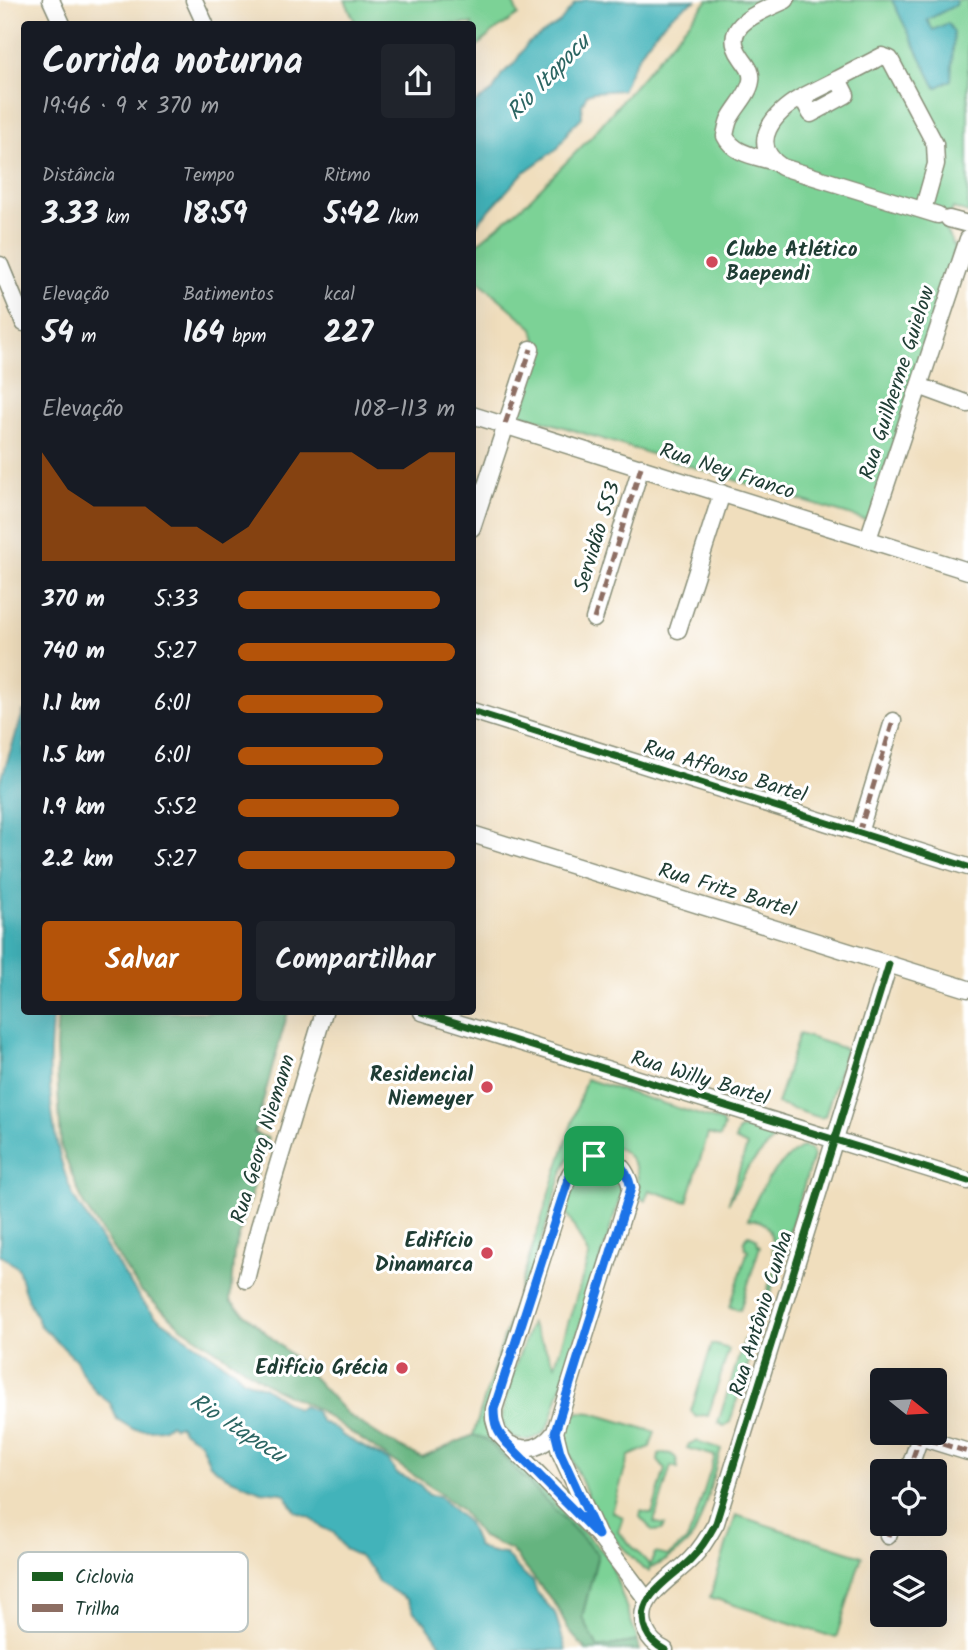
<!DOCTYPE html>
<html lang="pt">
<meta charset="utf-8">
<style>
body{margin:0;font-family:Kalam,sans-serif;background:#20242c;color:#f1f3f6;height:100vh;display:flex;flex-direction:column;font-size:26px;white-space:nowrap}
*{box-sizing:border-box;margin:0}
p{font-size:23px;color:#9ea1a6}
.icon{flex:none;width:38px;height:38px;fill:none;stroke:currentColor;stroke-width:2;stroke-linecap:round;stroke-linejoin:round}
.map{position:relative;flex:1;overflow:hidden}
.panel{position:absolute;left:21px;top:21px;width:455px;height:994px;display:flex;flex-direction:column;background:#171b24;border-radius:7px;box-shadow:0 7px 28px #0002}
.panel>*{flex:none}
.needle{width:46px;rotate:108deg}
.controls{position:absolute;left:870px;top:1368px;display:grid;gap:14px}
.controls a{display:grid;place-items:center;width:77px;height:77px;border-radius:7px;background:#171b24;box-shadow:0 7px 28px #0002;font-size:35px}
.pin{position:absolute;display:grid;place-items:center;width:60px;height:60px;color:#fff;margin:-30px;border-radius:14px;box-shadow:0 4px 10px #0006}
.round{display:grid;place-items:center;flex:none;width:74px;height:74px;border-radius:7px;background:#20242c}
.headline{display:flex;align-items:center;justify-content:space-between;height:119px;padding:0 21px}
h1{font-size:38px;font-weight:600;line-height:52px}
.metrics{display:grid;grid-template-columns:repeat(3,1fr);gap:10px;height:119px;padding:7px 21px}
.metrics div{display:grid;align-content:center}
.metrics b{font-size:30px;font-weight:600}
.metrics small{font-size:19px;font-weight:400}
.metrics p{font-size:19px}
.chart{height:196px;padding:14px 21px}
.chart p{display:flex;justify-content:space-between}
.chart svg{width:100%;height:126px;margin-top:7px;fill:#b45309;opacity:.7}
.cta{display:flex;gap:14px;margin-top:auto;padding:14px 21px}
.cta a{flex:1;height:80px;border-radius:7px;background:#b45309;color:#fff;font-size:28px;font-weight:600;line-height:80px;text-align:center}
.cta a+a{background:#20242c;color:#f1f3f6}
ul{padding:0 21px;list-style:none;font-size:23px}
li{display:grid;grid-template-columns:112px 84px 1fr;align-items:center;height:52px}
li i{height:18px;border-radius:9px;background:#b45309}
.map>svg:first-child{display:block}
.green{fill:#7cd296;stroke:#4e8865;stroke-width:2}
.forest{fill:#65b47f;stroke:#42785a;stroke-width:2}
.water{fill:#43b3ba;stroke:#317877;stroke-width:2}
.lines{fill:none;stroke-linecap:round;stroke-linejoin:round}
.minor-casing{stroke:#888e78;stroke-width:19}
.minor{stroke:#fff;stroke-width:16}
.quiet{stroke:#8d6e63;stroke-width:5;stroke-dasharray:10 5;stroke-linecap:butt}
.cycleway-casing{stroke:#fff;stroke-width:11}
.cycleway{stroke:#1b5e20;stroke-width:7}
.route-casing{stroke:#fff;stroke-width:14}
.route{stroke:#1a73e8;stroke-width:9}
.poi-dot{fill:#d1495b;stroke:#fff;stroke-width:2.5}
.labels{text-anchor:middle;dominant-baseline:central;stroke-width:6;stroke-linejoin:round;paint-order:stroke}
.poi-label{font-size:21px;font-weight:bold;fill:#1f3d34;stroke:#fff;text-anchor:end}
.street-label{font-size:21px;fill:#1f3d34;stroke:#fff}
.water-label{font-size:23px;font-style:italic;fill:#2c6663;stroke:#fff}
.key{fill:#fff;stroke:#bcc5c2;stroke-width:2}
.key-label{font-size:19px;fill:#1f3d34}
</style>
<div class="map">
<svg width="968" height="1650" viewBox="0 0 968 1650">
<rect width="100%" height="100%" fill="#fff"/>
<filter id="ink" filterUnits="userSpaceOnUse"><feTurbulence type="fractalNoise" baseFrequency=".0143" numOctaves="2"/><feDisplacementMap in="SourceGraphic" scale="14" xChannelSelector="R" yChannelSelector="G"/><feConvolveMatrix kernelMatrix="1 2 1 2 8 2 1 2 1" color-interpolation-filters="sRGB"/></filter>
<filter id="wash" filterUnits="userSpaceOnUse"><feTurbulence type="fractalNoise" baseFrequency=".00686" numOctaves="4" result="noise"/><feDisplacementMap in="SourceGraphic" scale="28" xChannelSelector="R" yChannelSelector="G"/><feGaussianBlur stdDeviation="1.57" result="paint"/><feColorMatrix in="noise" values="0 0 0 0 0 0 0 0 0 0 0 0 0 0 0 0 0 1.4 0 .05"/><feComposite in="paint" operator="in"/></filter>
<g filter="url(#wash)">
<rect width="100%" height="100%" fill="#f0debd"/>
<!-- green -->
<path class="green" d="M345,0h169l-1,2 5,13 -25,17 -20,18 -1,-26h-116z
M708,0h260v213l-15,-5 -8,21 10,19 -84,269 -6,3 -347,-107 20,-64 -5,-21 -60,-52v-29l54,-45 62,-63z
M799,1034l47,15 -21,67 -4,2 -44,-14z
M586,1079l136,43 2,5 -4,10 -12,-3 -21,68 -38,-12 -4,11 -6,-4c-2,-11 1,-23 -5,-33 -12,-23 -45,-27 -62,-9 -4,4 -7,10 -9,15l-77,250 4,17 11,12 108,109 29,83 -40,7 -16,-31 16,-63 -125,-119z
M745,1128l27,9 1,3 -25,27 -20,37 19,-58 -12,-6 3,-9z
M802,1147l9,2 2,7 -83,266 -6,4 -6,-3 26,-83 9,-4 23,-73c-9,-18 5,-42 -28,-44 11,-31 26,-53 54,-72z
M595,1164c17,1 24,7 28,24l-73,235c-14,29 -53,19 -47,-12 5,-30 18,-59 28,-88l24,42 34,-109 -23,-44c6,-20 8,-40 29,-48z
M749,1235l7,3 2,7 2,1 -20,64 -10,-3 18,-57 -3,-2 -1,-8z
M712,1344l17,5 -21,67 -5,-1 -7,2 -5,-6z
M579,1412l13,1 63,19 -5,15 -21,9 -17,56 11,5 -5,15 32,33 5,-12 13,3 19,-16 5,-11 23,-73 -28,-8 2,-4 8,-3 24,8c-8,24 -16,65 -27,86 -6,10 -32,31 -44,32l-1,4 -7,-3 -42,-45 -37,-84 2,-16z
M663,1453l8,1 5,4 2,10 -7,-2 -17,56 11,3 -4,5 -8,1 -13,-14 1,-6 11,3 13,-45 -7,-8 1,-6z
M736,1515l126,41 -26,82 -126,-41z"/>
<!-- forest -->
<path class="forest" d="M58,1012h230l-34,121 14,5 -34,115 -4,48 71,63 47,51 42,27 32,16 51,-23 13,4 112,115 -16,63 16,31 40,-7 1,9h-53l-16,-18 -14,-27 -45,-55 -29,-13 -22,-28 -26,-20 -119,-81 -40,-19 -94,-62 -41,-37 -56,-85 -23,-58 -5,-100z"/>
<!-- water -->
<path class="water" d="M585,0h112c-30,13 -51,41 -66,70 -4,7 -5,14 -9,20l-29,2 -6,2 -5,11v12l-13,13 -11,18 -35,25 -50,55v-124l20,-13 9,-17 12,-10 13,-20 33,-22 15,-19z
M892,0h64v5l-29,15 6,10 15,-7 6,10 -3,47 -15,8z
M24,710v302h29c-7,61 -4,128 21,186l67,102 14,16 80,55 9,9 19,7 34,22 7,-3 11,5 6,10 18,10 4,5 45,24 9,14 22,10 10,11 10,1 29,27 9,23 15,7 13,1 20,22 8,5 4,12 18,20 11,37h-121l-20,-28 -11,-10 -6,-12 -30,-18 -6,-13 -15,-14 -13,-6 -10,-16 -13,-6 -11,-10 -14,-5 -10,-16 -4,-3 -21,-2 -35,-14 -16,-13 -10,-22 -16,-10 -5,-7 -5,2 -4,-3 -8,5 -14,1 -15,-1 -16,-10 -7,-16 -14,-11 -14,-19 -6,-13 -36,-35 -16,-35 -6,-22 -18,-14v-471z"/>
</g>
<g filter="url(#ink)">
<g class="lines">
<!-- minor casing -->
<g class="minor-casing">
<path id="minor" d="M51,0l11,24
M194,0l11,24
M802,97l36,-18
M771,161c-17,-5 -38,-8 -46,-25 1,-5 2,-11 4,-16 6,-13 20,-25 22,-39 2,-10 -5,-16 -10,-24 -23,-33 21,-45 45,-57
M923,210l13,-46 -1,-20 -45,-85 -8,-3 -44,23 8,16 -35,19 -9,-17c-27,15 -56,47 -20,70l156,48
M949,219l19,5
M0,265l24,58
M919,386l49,18
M472,415l496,156
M472,528l59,-179
M868,539l100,-300
M594,619l47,-152
M678,630l44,-137
M472,711l496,156
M859,833l34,-112
M472,834l496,155
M422,1012l546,169
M246,1280l13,-53 65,-215
M509,1444c18,9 34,4 46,-12
M908,1472l12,-35 48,15
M598,1535l-38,-83 -5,-20 76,-244c-8,-38 -48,-45 -64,-8l-73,229v10l4,14 100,102 49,65
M888,1536l4,-12
M665,1650c-8,-4 -15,-10 -19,-19 -14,-33 26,-52 45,-72 11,-11 18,-23 25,-36l173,-559"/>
</g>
<!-- minor -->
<use href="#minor" class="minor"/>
<!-- quiet -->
<path class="quiet" d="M505,424l26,-75
M594,619l47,-152
M859,833l34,-112
M908,1472l12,-35 48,15
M888,1536l4,-12"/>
<!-- cycleway casing -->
<g class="cycleway-casing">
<path id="cycleway" d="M472,711l496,156
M422,1012l546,169
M665,1650c-8,-4 -15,-10 -19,-19 -14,-33 26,-52 45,-72 11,-11 18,-23 25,-36l173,-559"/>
</g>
<!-- cycleway -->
<use href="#cycleway" class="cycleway"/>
</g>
</g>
<g class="lines" filter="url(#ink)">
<!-- route casing -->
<g class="route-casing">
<path id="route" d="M594,1156c22,1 32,10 37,32l-76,244 5,20 38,83 -91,-92c-10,-11 -13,-19 -13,-34l74,-229c5,-14 12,-19 26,-24z"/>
</g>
<!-- route -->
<use href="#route" class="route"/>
</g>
<!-- markers -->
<g class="poi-dot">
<circle cx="712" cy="262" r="7"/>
<circle cx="487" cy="1087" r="7"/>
<circle cx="487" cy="1253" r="7"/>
<circle cx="402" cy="1368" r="7"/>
</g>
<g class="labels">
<!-- poi labels -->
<g class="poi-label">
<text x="726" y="250" text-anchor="start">Clube Atlético<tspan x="726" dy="24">Baependi</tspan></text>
<text x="473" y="1075">Residencial<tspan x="473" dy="24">Niemeyer</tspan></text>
<text x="473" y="1241">Edifício<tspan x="473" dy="24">Dinamarca</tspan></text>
<text x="388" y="1368">Edifício Grécia</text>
</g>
<!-- street labels -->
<g class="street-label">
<text transform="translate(898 383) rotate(-72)">Rua Guilherme Guielow</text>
<text transform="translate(727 472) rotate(18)">Rua Ney Franco</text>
<text transform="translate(598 537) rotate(-73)">Servidão 553</text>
<text transform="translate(725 772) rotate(17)">Rua Affonso Bartel</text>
<text transform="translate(727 891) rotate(17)">Rua Fritz Bartel</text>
<text transform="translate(700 1079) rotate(17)">Rua Willy Bartel</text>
<text transform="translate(264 1139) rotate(-73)">Rua Georg Niemann</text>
<text transform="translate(762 1314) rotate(-73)">Rua Antônio Cunha</text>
</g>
<!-- water labels -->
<g class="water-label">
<text transform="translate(549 78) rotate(-46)">Rio Itapocu</text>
<text transform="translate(237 1429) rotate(33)">Rio Itapocu</text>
</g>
</g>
<!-- legend -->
<rect x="18" y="1552" width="230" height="80" rx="10" class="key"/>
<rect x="32" y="1572" width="31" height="9" fill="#1b5e20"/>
<rect x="32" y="1604" width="31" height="8" fill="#8d6e63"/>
<g class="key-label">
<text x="75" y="1583">Ciclovia</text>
<text x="75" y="1615">Trilha</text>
</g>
</svg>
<div class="controls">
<a><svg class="needle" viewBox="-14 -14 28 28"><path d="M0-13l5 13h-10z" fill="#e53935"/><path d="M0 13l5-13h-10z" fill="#9ea1a6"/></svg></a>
<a><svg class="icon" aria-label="locate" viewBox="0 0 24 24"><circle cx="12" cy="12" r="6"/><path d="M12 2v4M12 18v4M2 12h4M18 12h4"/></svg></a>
<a><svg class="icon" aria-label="layers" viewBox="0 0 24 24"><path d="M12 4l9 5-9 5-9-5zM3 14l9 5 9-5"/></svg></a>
</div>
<div class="pin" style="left:594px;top:1156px;background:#1e9e55"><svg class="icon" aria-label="arrive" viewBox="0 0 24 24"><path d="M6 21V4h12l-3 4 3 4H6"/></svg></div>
<section class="panel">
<div class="headline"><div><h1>Corrida noturna</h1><p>19:46 · 9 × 370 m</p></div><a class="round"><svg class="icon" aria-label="share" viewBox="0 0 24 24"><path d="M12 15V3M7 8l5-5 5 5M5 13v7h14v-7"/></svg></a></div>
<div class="metrics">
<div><p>Distância</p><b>3.33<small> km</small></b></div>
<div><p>Tempo</p><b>18:59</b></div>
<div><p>Ritmo</p><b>5:42<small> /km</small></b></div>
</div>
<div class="metrics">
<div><p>Elevação</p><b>54<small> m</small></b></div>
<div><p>Batimentos</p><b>164<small> bpm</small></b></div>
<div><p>kcal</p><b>227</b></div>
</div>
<div class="chart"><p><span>Elevação</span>108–113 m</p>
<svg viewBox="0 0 160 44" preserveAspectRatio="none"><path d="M0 44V6L10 19L20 25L30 25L40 25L50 32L60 32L70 38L80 32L90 19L100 6L110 6L120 6L130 12L140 12L150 6L160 6V44z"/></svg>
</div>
<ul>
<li><b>370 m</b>5:33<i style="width:93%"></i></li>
<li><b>740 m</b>5:27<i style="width:100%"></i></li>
<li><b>1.1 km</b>6:01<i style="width:67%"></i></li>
<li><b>1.5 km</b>6:01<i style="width:67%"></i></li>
<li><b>1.9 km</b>5:52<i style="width:74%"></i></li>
<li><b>2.2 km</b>5:27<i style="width:100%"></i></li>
</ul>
<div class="cta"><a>Salvar</a><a>Compartilhar</a></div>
</section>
</div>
